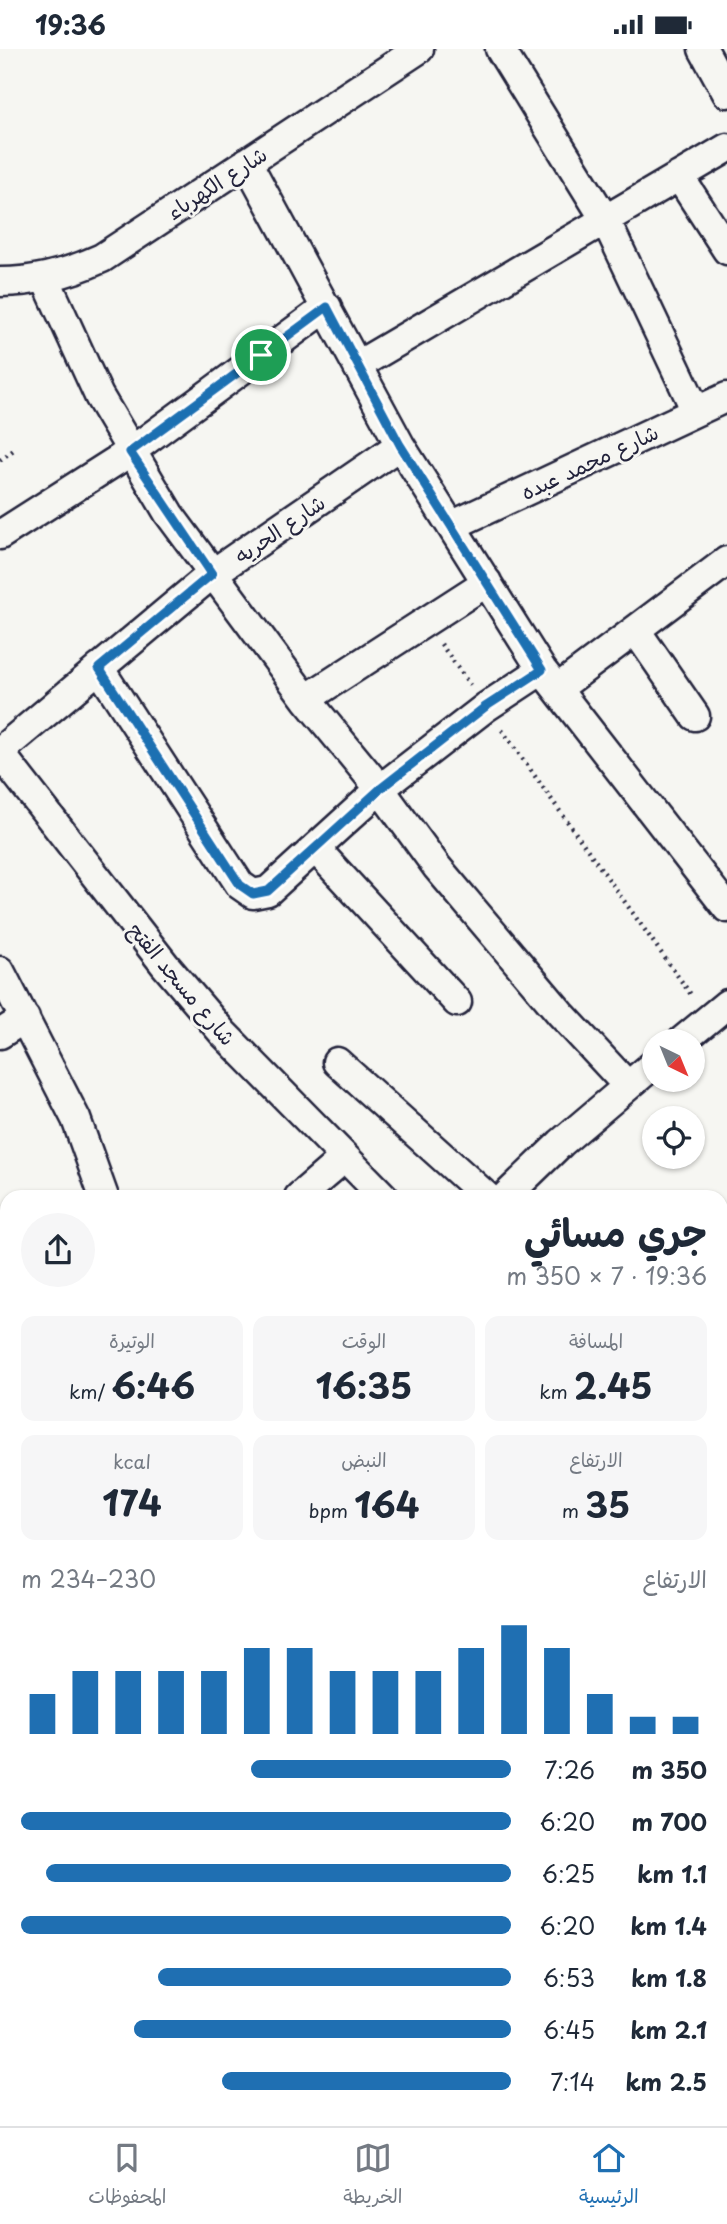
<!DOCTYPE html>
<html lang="ar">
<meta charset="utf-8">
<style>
body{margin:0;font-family:"Playpen Sans","Playpen Sans Arabic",sans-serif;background:#f6f6f7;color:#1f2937;direction:rtl;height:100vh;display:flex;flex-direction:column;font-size:26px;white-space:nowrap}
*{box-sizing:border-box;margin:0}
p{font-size:23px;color:#747a83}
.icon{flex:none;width:38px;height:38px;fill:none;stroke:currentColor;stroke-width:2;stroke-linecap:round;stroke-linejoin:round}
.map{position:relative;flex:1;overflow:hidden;direction:ltr}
.drawer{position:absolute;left:0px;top:1141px;width:728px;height:936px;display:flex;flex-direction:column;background:#fff;border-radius:21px 21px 0 0;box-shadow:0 2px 5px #0004;direction:rtl}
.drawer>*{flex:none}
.needle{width:46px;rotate:137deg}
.buttons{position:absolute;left:642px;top:980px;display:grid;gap:14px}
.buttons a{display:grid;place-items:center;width:63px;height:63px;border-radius:50%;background:#fff;box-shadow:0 2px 5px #0004;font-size:35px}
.pin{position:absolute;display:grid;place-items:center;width:60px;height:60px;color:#fff;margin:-30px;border:4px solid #fff;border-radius:50%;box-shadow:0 2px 7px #0007}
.round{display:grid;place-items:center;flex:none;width:74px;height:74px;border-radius:37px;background:#f6f6f7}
.headline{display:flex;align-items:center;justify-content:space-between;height:119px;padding:0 21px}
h1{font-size:38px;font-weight:700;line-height:52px}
.metrics{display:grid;grid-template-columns:repeat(3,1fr);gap:10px;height:119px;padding:7px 21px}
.metrics div{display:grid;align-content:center;border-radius:14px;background:#f6f6f7;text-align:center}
.metrics b{font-size:35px;font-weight:700}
.metrics small{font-size:19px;font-weight:400}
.metrics p{font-size:19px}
.chart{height:196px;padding:14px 21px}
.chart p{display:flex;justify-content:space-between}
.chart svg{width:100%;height:126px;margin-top:7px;stroke:#1f6fb2;stroke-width:6}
ul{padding:0 21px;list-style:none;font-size:23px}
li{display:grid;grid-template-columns:112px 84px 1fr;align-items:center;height:52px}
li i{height:18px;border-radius:9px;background:#1f6fb2}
.status{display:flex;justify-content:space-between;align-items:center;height:49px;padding:0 35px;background:#fff;direction:ltr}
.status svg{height:19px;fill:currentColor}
.menu{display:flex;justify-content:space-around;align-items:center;height:98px;border-top:2px solid #e0e1e3;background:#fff;font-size:19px;color:#747a83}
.menu a{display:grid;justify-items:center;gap:4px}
.menu .on{color:#1f6fb2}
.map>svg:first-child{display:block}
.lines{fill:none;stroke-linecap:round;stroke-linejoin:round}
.street-casing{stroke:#22223b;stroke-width:33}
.path{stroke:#22223b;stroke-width:4.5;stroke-dasharray:2 5;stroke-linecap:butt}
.street{stroke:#f6f6f2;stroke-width:28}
.route-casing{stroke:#fff;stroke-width:14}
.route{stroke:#1f6fb2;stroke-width:9}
.labels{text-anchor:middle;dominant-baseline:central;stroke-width:6;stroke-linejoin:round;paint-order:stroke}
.street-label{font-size:21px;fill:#22223b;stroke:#f6f6f2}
</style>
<div class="status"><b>19:36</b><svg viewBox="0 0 49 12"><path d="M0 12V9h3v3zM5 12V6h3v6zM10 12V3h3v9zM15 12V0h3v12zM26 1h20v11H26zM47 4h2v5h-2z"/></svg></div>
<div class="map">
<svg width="727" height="2077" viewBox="0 0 727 2077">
<rect width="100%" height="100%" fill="#f6f6f2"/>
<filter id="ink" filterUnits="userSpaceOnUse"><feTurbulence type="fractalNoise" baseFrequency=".0143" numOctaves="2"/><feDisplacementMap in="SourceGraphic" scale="14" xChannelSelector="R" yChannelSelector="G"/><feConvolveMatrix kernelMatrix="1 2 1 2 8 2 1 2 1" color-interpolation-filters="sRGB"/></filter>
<g filter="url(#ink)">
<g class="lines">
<!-- street casing -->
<g class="street-casing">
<path id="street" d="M500,0l106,172 90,190
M703,0l24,44
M247,113l153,283 142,225 185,238
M679,127l48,74
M45,229l54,118 70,118 137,185 74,90 57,78 124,147 67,72
M0,233c36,0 69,-9 102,-24l317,-209
M358,316l369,-217
M451,477l276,-129
M0,486l130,-83 197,-145
M637,583l58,84
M99,619l141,217 13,9 15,-3 112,-102 106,-82 56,-37
M557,640l170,-128
M306,650l181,-117
M0,702l212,-177 188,-129
M0,704l165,212 58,68 161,164
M316,800l141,153
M0,922l76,148 28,78
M0,985l25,-16
M682,992l45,-37
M337,1013l150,135
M299,1148l45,-39
M505,1148l56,-54 93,-79
M0,1404l7,4
M721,1481l6,4
M0,1583l7,-14
M721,1641l6,-12
M0,1746l7,4
M721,1875l6,2
M674,2070l11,7
M134,2077l4,-7
M261,2077l4,-7
M584,2077l4,-7"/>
</g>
<!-- path -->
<path class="path" d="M0,411l15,-11
M441,595l29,41
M502,681l190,266
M0,1816l7,-9"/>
<!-- street -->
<use href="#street" class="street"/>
</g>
</g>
<g class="lines" filter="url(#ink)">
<!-- route casing -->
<g class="route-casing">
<path id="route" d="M327,258l73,138 142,225 -57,37 -105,82 -112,102 -15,3 -13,-9 -141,-217 113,-94 -82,-122z"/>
</g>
<!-- route -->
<use href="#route" class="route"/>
</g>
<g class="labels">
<!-- street labels -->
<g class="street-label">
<text transform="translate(216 133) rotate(-33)">شارع الكهرباء</text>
<text transform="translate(589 412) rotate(-25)">شارع محمد عبده</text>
<text transform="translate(279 479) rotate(-34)">شارع الحريه</text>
<text transform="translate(183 934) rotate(50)">شارع مسجد الفتح</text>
</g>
</g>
</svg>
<div class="buttons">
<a><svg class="needle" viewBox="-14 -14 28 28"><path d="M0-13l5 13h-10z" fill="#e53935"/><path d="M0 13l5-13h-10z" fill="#747a83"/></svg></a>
<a><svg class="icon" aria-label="locate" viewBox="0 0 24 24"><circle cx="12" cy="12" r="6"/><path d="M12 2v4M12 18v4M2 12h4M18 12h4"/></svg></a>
</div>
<div class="pin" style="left:261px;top:306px;background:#1e9e55"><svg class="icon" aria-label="arrive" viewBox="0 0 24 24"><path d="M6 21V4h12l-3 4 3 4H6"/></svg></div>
<section class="drawer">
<div class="headline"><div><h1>جري مسائي</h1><p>19:36 · 7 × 350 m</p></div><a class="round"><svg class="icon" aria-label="share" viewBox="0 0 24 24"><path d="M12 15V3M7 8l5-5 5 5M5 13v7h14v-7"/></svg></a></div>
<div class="metrics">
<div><p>المسافة</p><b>2.45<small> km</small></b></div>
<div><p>الوقت</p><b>16:35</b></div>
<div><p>الوتيرة</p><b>6:46<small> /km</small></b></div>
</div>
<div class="metrics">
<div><p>الارتفاع</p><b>35<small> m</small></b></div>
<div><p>النبض</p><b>164<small> bpm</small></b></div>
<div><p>kcal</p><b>174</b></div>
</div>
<div class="chart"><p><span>الارتفاع</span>230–234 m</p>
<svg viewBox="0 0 160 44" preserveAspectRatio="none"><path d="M5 44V30M15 44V22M25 44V22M35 44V22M45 44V22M55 44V14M65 44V14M75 44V22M85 44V22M95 44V22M105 44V14M115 44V6M125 44V14M135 44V30M145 44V38M155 44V38"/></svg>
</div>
<ul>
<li><b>350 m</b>7:26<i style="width:53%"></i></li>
<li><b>700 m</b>6:20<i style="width:100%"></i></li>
<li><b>1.1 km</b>6:25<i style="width:95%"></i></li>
<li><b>1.4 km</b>6:20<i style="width:100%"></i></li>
<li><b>1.8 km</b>6:53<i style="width:72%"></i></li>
<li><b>2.1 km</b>6:45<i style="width:77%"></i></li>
<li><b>2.5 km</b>7:14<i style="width:59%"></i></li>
</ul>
</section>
</div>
<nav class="menu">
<a class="on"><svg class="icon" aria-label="home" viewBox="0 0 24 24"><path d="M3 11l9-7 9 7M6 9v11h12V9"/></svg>الرئيسية</a>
<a><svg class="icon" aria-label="map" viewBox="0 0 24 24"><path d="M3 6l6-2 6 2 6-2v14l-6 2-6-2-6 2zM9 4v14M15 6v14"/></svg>الخريطة</a>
<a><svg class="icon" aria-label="saved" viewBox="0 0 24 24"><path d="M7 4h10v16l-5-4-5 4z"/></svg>المحفوظات</a>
</nav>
